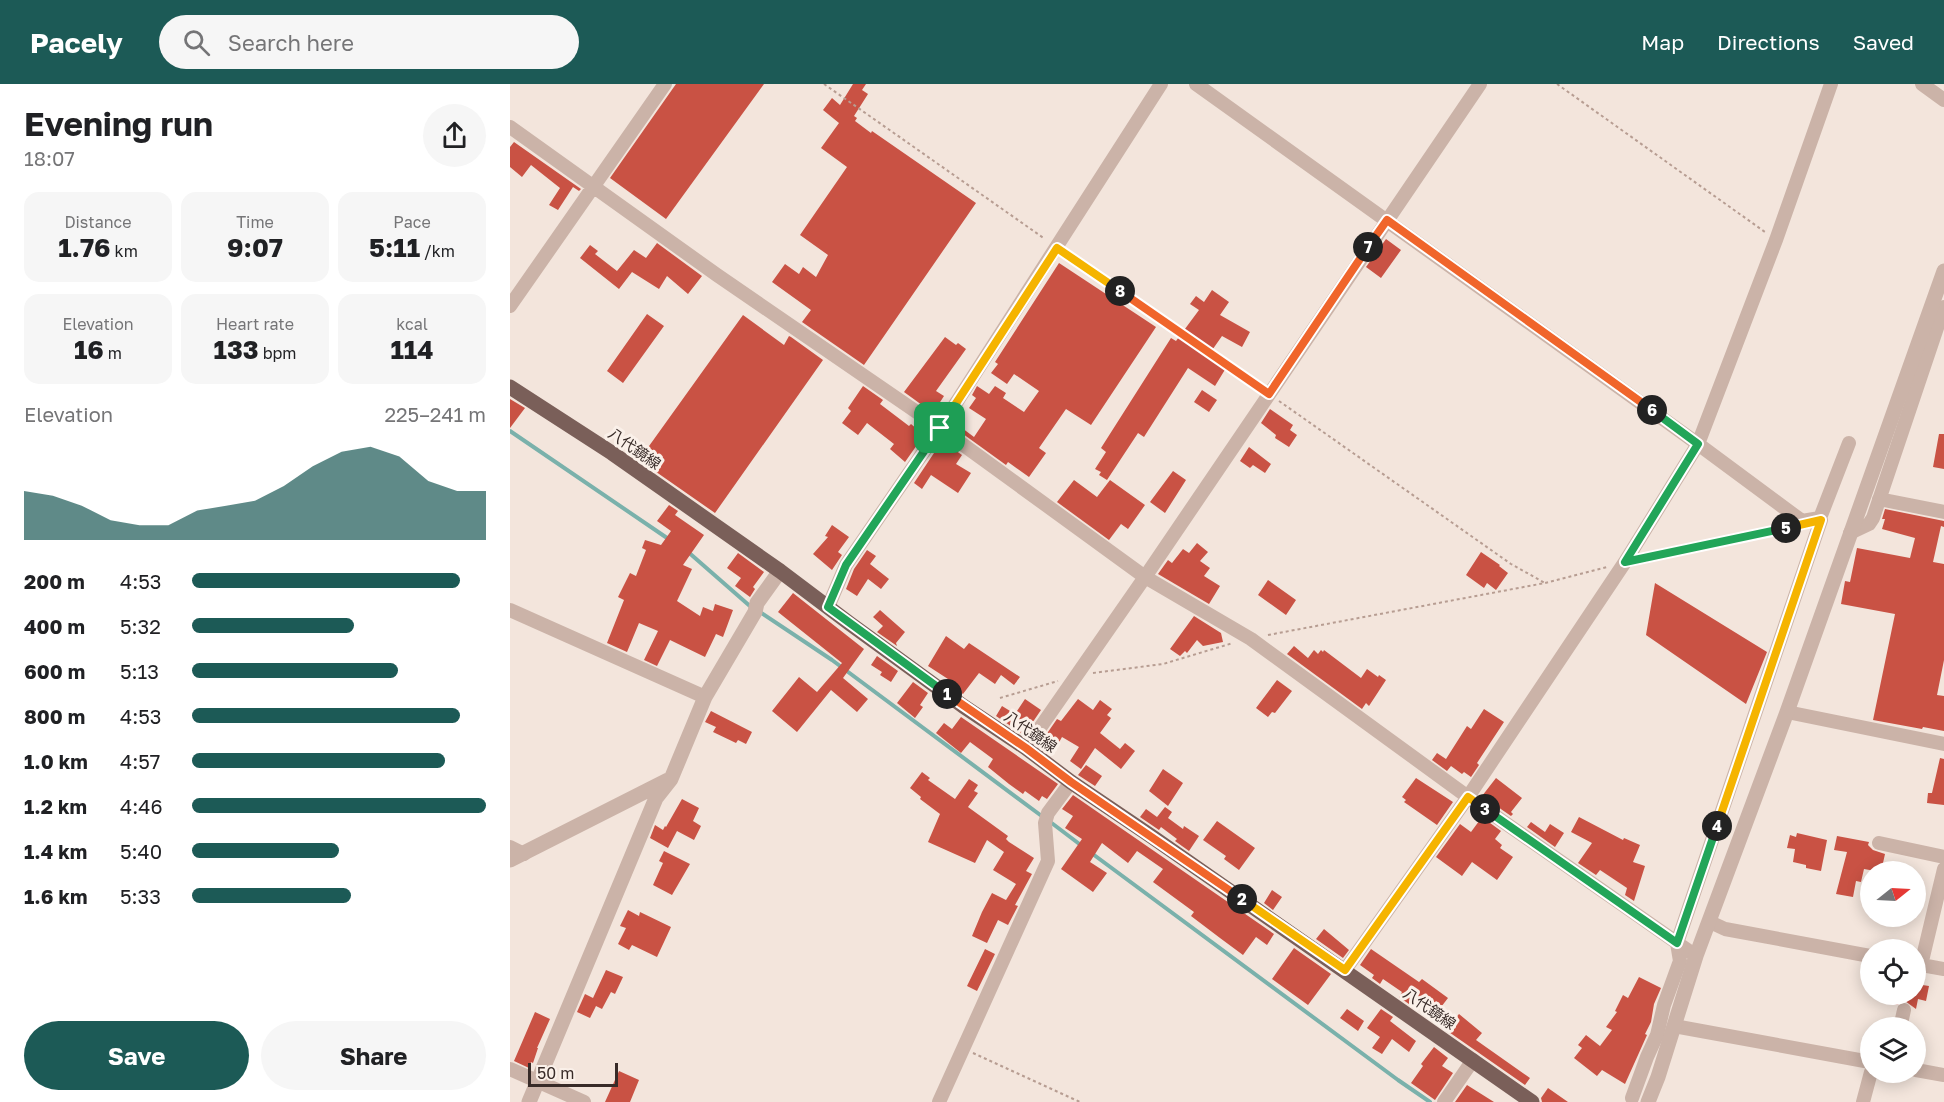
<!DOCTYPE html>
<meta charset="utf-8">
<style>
body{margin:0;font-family:"Golos Text","Noto Sans JP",sans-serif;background:#f6f6f6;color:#202124;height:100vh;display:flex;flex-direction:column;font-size:22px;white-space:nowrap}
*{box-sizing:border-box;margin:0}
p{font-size:20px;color:#757577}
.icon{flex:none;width:33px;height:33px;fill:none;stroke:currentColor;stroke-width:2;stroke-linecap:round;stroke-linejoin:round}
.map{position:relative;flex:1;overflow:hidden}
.panel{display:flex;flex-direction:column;background:#fff;width:510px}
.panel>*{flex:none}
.needle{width:39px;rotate:72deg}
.tools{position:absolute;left:1350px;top:777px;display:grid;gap:12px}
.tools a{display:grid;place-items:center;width:66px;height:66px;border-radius:50%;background:#fff;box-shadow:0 3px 15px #0003;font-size:30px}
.scale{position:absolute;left:18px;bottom:15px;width:90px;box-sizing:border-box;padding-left:6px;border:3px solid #382b28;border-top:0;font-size:16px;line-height:21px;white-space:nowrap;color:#382b28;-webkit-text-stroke:4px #faf0e9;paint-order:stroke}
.pin{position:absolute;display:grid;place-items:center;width:51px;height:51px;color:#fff;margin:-26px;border-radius:12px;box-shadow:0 3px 9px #0006}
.km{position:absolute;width:30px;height:30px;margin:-15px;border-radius:50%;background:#222;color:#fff;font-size:16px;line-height:30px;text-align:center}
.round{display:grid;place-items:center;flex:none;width:63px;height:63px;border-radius:32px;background:#f6f6f6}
.overview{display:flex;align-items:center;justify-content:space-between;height:102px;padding:0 24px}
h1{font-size:33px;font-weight:700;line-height:45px}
.stats{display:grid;grid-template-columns:repeat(3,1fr);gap:9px;height:102px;padding:6px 24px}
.stats div{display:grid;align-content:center;border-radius:15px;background:#f6f6f6;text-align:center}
.stats b{font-size:26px;font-weight:700}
.stats small{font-size:16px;font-weight:400}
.stats p{font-size:16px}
.chart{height:168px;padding:12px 24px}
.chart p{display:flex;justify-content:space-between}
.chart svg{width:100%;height:108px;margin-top:6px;fill:#1c5a56;opacity:.7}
.button{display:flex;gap:12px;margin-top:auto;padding:12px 24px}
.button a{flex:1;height:69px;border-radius:36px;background:#1c5a56;color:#fff;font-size:24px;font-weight:700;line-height:69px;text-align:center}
.button a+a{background:#f6f6f6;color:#202124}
ul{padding:0 24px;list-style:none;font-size:20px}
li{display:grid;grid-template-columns:96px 72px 1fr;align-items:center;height:45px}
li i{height:15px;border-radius:8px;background:#1c5a56}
header{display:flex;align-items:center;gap:36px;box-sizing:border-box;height:84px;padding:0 30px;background:#1c5a56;color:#fff}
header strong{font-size:28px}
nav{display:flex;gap:33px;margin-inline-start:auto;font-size:21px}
.search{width:420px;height:54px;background:#f6f6f6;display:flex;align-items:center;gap:15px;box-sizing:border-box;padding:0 21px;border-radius:33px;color:#757577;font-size:22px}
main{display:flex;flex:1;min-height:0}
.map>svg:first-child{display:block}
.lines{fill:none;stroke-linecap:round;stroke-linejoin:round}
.stream{stroke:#7ab1ab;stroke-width:4}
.building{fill:#c95244}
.path{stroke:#b79d92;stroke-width:2;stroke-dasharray:3 3;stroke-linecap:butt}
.minor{stroke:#cbb3a8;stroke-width:14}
.tertiary{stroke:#cbb3a8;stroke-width:15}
.primary{stroke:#7a5f59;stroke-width:15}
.split-1-casing{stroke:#fff;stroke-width:12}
.split-2-casing{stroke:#fff;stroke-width:12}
.split-3-casing{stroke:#fff;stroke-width:12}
.split-4-casing{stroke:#fff;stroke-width:12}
.split-5-casing{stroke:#fff;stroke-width:12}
.split-6-casing{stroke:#fff;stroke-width:12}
.split-7-casing{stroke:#fff;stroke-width:12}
.split-8-casing{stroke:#fff;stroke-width:12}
.split-9-casing{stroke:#fff;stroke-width:12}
.split-1{stroke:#22a559;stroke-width:8}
.split-2{stroke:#f0652b;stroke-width:8}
.split-3{stroke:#f5b400;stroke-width:8}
.split-4{stroke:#22a559;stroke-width:8}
.split-5{stroke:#f5b400;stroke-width:8}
.split-6{stroke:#22a559;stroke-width:8}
.split-7{stroke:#f0652b;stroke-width:8}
.split-8{stroke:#f0652b;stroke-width:8}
.split-9{stroke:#f5b400;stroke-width:8}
.labels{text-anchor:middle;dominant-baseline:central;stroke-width:6;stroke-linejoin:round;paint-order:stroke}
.street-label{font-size:15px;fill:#382b28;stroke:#faf0e9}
</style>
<header>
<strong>Pacely</strong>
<div class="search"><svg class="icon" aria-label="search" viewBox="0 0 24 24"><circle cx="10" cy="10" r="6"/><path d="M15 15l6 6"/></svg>Search here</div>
<nav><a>Map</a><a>Directions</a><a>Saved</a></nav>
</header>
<main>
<section class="panel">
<div class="overview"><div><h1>Evening run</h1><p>18:07</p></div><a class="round"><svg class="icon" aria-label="share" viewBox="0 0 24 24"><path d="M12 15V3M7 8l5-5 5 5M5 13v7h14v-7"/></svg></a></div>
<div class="stats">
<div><p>Distance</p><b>1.76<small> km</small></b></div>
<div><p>Time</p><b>9:07</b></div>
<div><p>Pace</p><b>5:11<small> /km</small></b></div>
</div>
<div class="stats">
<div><p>Elevation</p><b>16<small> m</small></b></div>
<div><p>Heart rate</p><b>133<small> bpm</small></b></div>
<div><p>kcal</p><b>114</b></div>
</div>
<div class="chart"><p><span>Elevation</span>225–241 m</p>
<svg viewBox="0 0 160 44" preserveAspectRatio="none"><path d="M0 44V24L10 26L20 30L30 36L40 38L50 38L60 32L70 30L80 28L90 22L100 14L110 8L120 6L130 10L140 20L150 24L160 24V44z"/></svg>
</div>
<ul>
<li><b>200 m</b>4:53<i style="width:91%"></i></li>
<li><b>400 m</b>5:32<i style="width:55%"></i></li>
<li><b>600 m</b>5:13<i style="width:70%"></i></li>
<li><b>800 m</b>4:53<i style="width:91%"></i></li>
<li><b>1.0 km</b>4:57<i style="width:86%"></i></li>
<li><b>1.2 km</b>4:46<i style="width:100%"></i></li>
<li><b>1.4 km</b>5:40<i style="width:50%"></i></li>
<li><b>1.6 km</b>5:33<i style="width:54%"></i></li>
</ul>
<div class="button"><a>Save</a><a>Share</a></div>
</section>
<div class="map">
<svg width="1434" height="1018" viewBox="0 0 1434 1018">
<rect width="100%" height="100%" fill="#f3e5dc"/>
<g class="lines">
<!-- stream -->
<path class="stream" d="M0,347l160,109
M177,467l64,56
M250,528l72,48 211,157
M539,737l33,25
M580,768l308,228 32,22"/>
</g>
<!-- building -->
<path class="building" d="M166,0h88l-98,135 -56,-41z
M343,0h13l-4,6 6,4 -14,22 3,2 -2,3 16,12 1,-2 104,72 -112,162 -62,-43 9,-12 -39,-28 13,-18 14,10 4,-7 13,10 12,-22 -28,-20 47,-68 -26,-19 18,-25 -16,-13 9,-12 8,7z
M4,58l67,47 -2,2 -6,-4 -15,23 -9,-5 11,-17 -29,-23 -9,12 -12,-10v-20z
M876,155l15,11 -20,28 -15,-11z
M147,159l45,33 -14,18 -21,-18 -8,13 -27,-17 -13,17 -39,-31 10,-13 8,6 -3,3 22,17 17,-21 12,8z
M549,179l97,64 -65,98 -25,-16 -27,39 7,5 -17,24 -21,-15 -2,3 -54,-39 2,-4 20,15 12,-18 -17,-11 7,-10 -4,-3 5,-9 12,8 6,-8 11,7 -3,5 21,14 15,-21 -25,-17 -7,10 -16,-11 7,-9 -3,-2z
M702,206l17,12 -9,13 30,17 -8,15 -20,-11 -14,20 18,12 -11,18 -27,-18 -44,69 -6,-4 -31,47 -8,-5 2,-3 -6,-3 11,-17 -5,-4 70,-110 5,3 23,-31 -9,-6 6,-8 8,6z
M137,230l17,12 -41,57 -16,-12z
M233,231l41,30 5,-9 2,1 32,23 -108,153 -76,-53z
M435,253l11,8 2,-2 8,6 -30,42 8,5 -11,17 -29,-21z
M353,302l20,14 -3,4 29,22 2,-2 13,11 -19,27 -15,-13 4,-5 -27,-21 -9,12 -16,-12 9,-12 -3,-3z
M692,306l15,10 -8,12 -15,-10z
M0,315l15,9 -15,20z
M760,325l23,16 -3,5 7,5 -8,12 -14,-9 1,-3 -15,-12z
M1429,350h5v35l-11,-2z
M432,357l20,14 -6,9 15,9 -13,20 -27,-18 -9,14 -8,-6z
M739,363l22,17 -6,9 -12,-8 -3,3 -10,-7z
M663,387l13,9 -21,33 -15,-11z
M564,396l23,17 13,-17 35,25 -17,24 -7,-5 -12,16 -52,-38z
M159,421l9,6 -3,4 29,20 -21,30 9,4 -15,32 23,15 3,-9 10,4 2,-7 18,6 -10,27 -7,-3 -11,23 -35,-17 -13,26 -13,-6 14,-29 -19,-8 -12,29 -20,-9 17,-43 -6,-3 12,-24 6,3 10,-26 -4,-2 3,-8 16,5 10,-14 -14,-10z
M1375,425l59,12v6l-3,-1 -8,36 11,2v96l-7,35 7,1v35l-21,-4 -1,2 -49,-9 22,-106 -54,-10 4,-23 5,1 7,-34 53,10 5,-20 -33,-9 3,-10h-3z
M322,441l17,12 -11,15 4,3 -10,15 -19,-16 15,-17 -3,-1z
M687,459l11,9 -8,9 10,7 -6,8 16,10 -11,18 -51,-30 10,-14 4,3 11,-14 6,4z
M357,466l9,6 -6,8 19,15 -8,10 -13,-10 -11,17 -11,-7 8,-20z
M971,468l19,13 -1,1 9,7 -12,17 -9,-7 -3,5 -18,-13z
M228,469l26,19 -11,15 2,2 -5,8 -15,-11 6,-8 -14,-10z
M758,496l28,20 -10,15 -28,-20z
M1145,499l112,69 -21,52 -100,-69z
M283,509l71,56 -21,29 25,21 -11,13 -26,-22 -34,42 -25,-21 27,-34 18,15 25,-29 -64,-51z
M370,526l25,22 -9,11 1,3 -20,-14 6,-6 -10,-9z
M684,532l27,17 2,9 -20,4 -6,-6 -10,13 -2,-2 -5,5 -10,-7z
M436,552l18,13 5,-6 51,34 -6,8 -13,-10 -6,9 -16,-11 -16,21 -17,-12 2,-3 -20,-13z
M784,562l14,12 6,-8 4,4 3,-4 2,2 1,-2 37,28 6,-9 11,8 1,-2 7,5 -17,26 -3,-3 -4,6 -75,-55z
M367,572l21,15 -7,11 -11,-7 2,-3 -11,-7z
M767,596l15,11 -17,22 -3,-1 -4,5 -12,-9z
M403,598l15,11 -8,12 3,2 -8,11 -18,-15z
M515,615l16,11 -17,25 -28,-19 6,-10 13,8z
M568,615l15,11 7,-10 12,9 -5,6 4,3 -11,15 20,16 5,-6 10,8 -14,18 -26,-21 -14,21 -11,-8 9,-14 -17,-10 -10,18 -13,-10 18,-26 4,2z
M974,625l20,13 -27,41 2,2 -8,12 -7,-5 -2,2 -11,-8 -4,5 -15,-11 5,-7 9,6 21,-33 4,3z
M201,627l41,21 -6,12 -8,-4 -2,3 -23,-11 3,-5 -11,-5z
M451,633l97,67 -11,15 -5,-3 -3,5 -14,-10 -2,3 -14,-10 -21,-17 5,-8 -23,-17 -9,11 -25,-20 8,-10 8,6z
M1430,674l4,1v46l-17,-2 1,-10h4z
M576,681l16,11 -7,10 -17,-11z
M653,685l20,14 -15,23 -19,-15z
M412,688l8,6 -2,2 27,19 14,-20 9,6 -4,6 4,2 -10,14 40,29 -2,3 3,3 25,16 -8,13 6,3 -17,31 3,1 -10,19 -10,-5 -11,23 -15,-7 10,-24 10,-19 14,7 10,-16 -23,-14 11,-18 -17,-12 -12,23 -47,-21 12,-28 -20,-15 1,-2 -11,-9z
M906,694l37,24 -16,23 -33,-23 2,-2 -4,-3z
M986,694l26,20 -11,14 2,2 -2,2 -29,-20z
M563,711l201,139 -7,11 -11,-8 -13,18 -23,-17 -29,-22 3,-4 -41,-30 10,-13 -26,-18 -9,12 -26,-20 -12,19 17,11 -14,19 -32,-23 21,-30 -17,-11 8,-12 -11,-7z
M172,715l17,9 -6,13 8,5 -7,14 -17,-9 -9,17 -18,-10 5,-13 8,5 2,-4 1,1z
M655,723l7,5 -4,6 15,11 1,-3 15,10 -10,15 -14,-10 2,-2 -16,-12 -2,3 -19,-13 6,-8 11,8z
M972,733l19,14 -6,8 7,6 -2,3 13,9 -16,23 -25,-18 -10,14 -26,-19 24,-33 11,8z
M1069,733l44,23 1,-2 16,7 -7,17 12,4 -11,35 -9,-6 2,-7 -27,-18 -4,5 -18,-12 14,-20 -21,-11z
M707,737l38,27 -16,22 -15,-11 2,-3 -23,-16z
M1021,738l14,10 5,-8 14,9 -9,14 -28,-20z
M1287,749l30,7 -6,31 -15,-3v-3l-13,-3 2,-13 -8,-1 3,-13 6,2z
M1327,752l32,6 -1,3 5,5 12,4 -4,18 -17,-3 -3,13 -5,-1 -3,16 -17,-3 11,-42 -13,-2z
M154,767l26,13 -18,31 -19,-10 10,-22 -4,-2z
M762,806l10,7 -9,13 -9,-7z
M118,826l11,6 1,-4 31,15 -14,30 -25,-12 -3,5 -11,-6 8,-16 -6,-2z
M814,845l25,21 -6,8 -27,-19z
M784,864l37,26 -23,31 -36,-26z
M475,865l10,5 -18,37 -10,-5z
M861,865l48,33 3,-3 26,19 -10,13 -22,-16 -7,9 -10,-7 3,-5 -19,-13 -3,5 -8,-6 2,-3 -14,-10z
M96,886l17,7 -8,17 -4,-2 -9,17 -6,-3 -6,12 -13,-6 8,-18 8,4z
M1129,893l22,11 -7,16 -3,18 -6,12 2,1 -22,49 -23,-14 -5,6 -23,-18 8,-10 -4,-3 8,-10 14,11 12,-16 -6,-3 11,-15 -2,-1 8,-16 5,3z
M1406,900l13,2 -3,15 -8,-2 -2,10 -11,-8 -8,4 -7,-2 2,-9h24z
M837,925l17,12 -6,10 -18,-13z
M871,925l12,8 -3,4 26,20 -7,11 -17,-13 -10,15 -10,-6 8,-11 -13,-9z
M25,928l15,7 -13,29h1l-5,15 -2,-1 -2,6 -15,-7z
M949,930l23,19 -6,7 54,38 -5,7 -79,-55z
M924,963l14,11 -6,8 11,7 -18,27 -24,-17 12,-17 -2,-2z
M109,987l20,9 -9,22h-25z
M957,1001l27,17h-39z
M1038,1004l20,14h-26l-1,-4z"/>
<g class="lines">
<!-- path -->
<path class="path" d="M314,0l221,155
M1047,0l208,148
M557,170l193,134
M769,317l232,163 34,19
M1131,474l147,-31
M758,551l277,-52 62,-16
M583,589l70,-9 70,-21
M490,614l58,-17
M463,969l107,49"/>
<!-- minor -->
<path class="minor" d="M686,0l502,360 104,77 18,-3 29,-75
M1412,0l22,16
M0,43l207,148 223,153 205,149 106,62 217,158 228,159
M0,222l155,-222
M1369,415l65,13
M1340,449l19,-9 4,-6 71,-211
M318,523l18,-42 94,-137 221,-344
M0,526l195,87
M1277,628l157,32
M516,664l119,-171 335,-493
M1369,759l65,14
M0,763l14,7
M1200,838l15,7 145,27
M1406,880l28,5
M1411,881l23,-96
M835,886l123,-173 157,-235 73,-118 78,-204 55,-156
M1164,942l196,36
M1390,944l4,-18
M0,985l74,33
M1406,986l28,5
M1122,1014l15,-41 10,-22 7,-30 16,-44 -3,-18 144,-423
M429,1018l109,-241 -3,-38 3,-10 23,-31
M934,1018l29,-42
M1353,1018l8,-30"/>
<!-- tertiary -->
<path class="tertiary" d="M0,776l158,-80
M19,1018l127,-304 15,-19 34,-82 50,-85 2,-9 23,-32
M1138,1018l10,-25 38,-121 91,-244 157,-441"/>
<!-- primary -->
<path class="primary" d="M0,303l102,66 168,118 69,52 114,83 63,42 45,34 80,54 381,266"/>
</g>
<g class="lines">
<!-- split-1 casing -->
<g class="split-1-casing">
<path id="split-1" d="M430,344l-94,137 -18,42 119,87"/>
</g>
<!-- split-2 casing -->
<g class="split-2-casing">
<path id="split-2" d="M437,610l79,54 45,34 171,117"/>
</g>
<!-- split-3 casing -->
<g class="split-3-casing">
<path id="split-3" d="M732,815l103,71 123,-173 17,12"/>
</g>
<!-- split-4 casing -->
<g class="split-4-casing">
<path id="split-4" d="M975,725l192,134 40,-117"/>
</g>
<!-- split-5 casing -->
<g class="split-5-casing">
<path id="split-5" d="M1207,742l104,-306 -35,8"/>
</g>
<!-- split-6 casing -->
<g class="split-6-casing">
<path id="split-6" d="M1142,326l46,34 -73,118 161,-34"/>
</g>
<!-- split-7 casing -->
<g class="split-7-casing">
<path id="split-7" d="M858,163l19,-27 265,190"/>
</g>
<!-- split-8 casing -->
<g class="split-8-casing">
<path id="split-8" d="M610,207l149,103 99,-147"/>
</g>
<!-- split-9 casing -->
<g class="split-9-casing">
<path id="split-9" d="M430,344l117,-180 63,43"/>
</g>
<!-- split-1 -->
<use href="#split-1" class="split-1"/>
<!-- split-2 -->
<use href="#split-2" class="split-2"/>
<!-- split-3 -->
<use href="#split-3" class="split-3"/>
<!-- split-4 -->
<use href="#split-4" class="split-4"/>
<!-- split-5 -->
<use href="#split-5" class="split-5"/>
<!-- split-6 -->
<use href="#split-6" class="split-6"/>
<!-- split-7 -->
<use href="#split-7" class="split-7"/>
<!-- split-8 -->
<use href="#split-8" class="split-8"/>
<!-- split-9 -->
<use href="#split-9" class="split-9"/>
</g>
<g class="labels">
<!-- street labels -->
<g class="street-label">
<text transform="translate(125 364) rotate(35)">八代鏡線</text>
<text transform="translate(521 647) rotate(35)">八代鏡線</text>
<text transform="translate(920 924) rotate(35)">八代鏡線</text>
</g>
</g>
</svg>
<div class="tools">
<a><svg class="needle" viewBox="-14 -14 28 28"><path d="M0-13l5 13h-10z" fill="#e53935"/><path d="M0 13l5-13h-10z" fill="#757577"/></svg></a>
<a><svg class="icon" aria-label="locate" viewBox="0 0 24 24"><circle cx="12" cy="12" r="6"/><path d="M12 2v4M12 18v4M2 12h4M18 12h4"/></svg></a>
<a><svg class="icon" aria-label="layers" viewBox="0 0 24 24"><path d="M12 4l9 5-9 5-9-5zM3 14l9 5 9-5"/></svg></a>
</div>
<div class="scale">50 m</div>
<div class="pin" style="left:430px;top:344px;background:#1e9e55"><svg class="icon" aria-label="arrive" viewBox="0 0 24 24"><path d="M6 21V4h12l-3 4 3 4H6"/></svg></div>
<b class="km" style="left:437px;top:610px">1</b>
<b class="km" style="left:732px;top:815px">2</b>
<b class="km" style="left:975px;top:725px">3</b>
<b class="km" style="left:1207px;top:742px">4</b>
<b class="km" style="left:1276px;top:444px">5</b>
<b class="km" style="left:1142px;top:326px">6</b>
<b class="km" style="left:858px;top:163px">7</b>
<b class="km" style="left:610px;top:207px">8</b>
</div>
</main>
